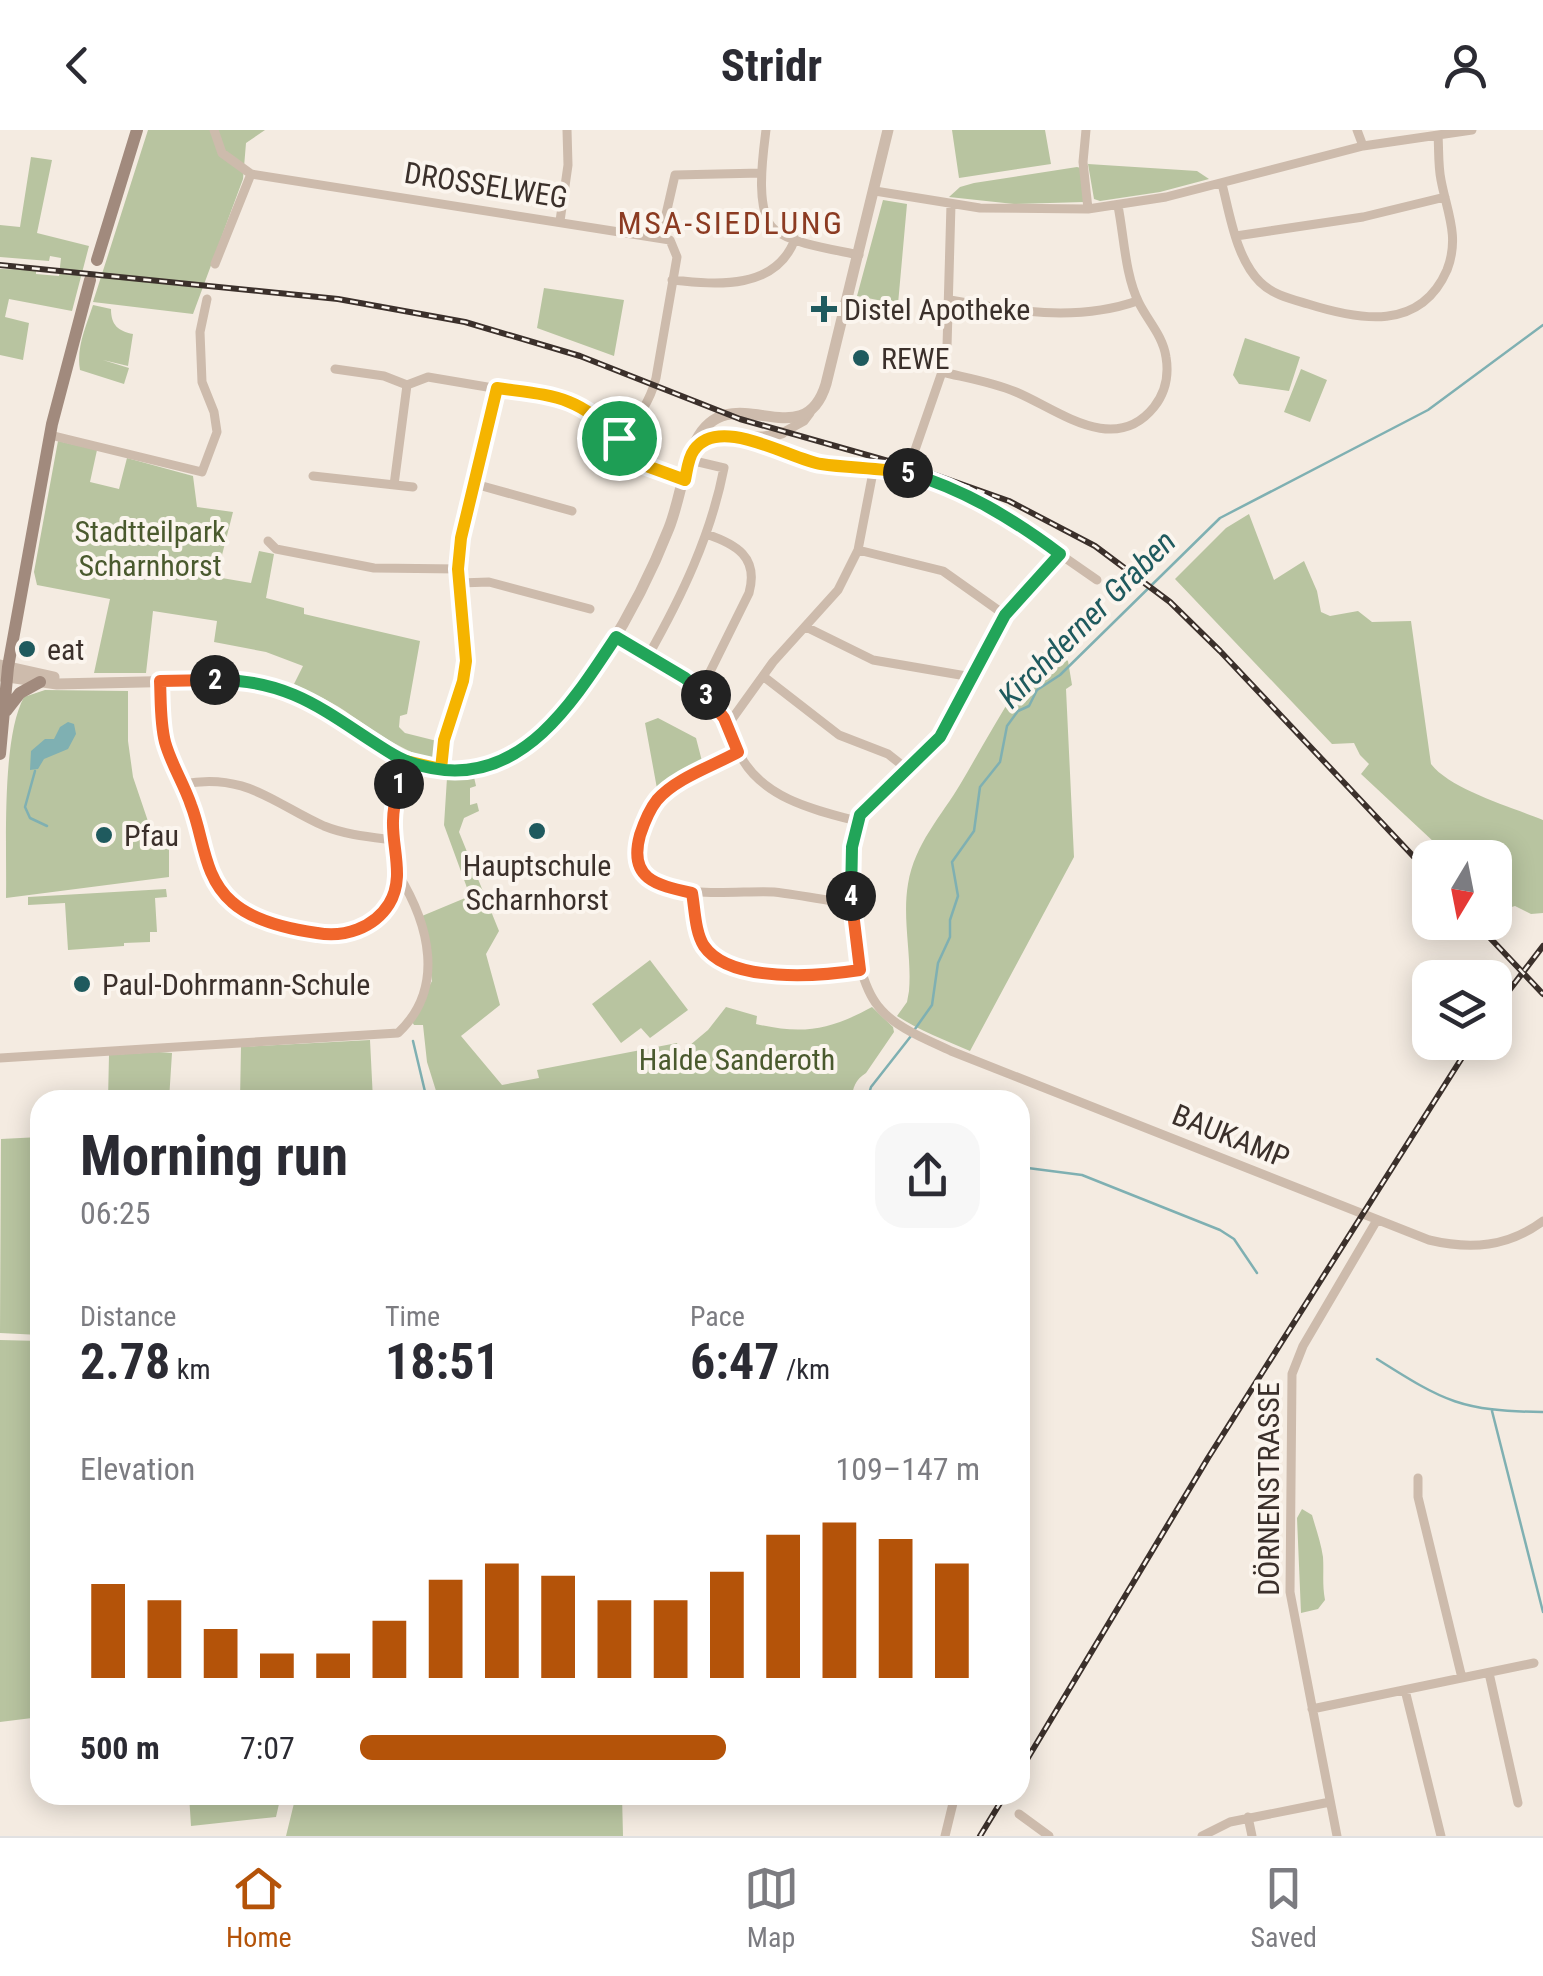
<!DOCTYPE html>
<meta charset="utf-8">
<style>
body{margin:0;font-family:"Roboto Condensed",sans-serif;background:#f7f7f7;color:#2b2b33;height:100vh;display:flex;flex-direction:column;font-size:38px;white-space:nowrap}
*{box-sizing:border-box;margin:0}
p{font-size:32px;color:#7c7c81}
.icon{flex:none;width:55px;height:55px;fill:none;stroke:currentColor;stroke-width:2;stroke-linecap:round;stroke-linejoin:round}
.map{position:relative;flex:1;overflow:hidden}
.panel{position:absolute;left:30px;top:960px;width:1000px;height:715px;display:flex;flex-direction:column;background:#fff;border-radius:30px;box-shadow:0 5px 25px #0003}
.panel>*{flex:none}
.needle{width:65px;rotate:190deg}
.tools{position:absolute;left:1412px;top:710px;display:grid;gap:20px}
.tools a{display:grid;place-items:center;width:100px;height:100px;border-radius:20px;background:#fff;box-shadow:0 5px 25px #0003;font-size:50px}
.pin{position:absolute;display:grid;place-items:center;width:85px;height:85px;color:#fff;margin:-42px;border:5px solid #fff;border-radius:50%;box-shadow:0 2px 10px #0007}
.km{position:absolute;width:50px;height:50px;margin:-25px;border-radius:50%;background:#222;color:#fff;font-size:28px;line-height:50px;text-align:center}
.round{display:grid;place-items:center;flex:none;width:105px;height:105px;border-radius:30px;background:#f7f7f7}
.headline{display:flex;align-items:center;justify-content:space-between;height:170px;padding:0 50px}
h1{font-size:55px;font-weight:700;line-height:75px}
.figures{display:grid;grid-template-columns:repeat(3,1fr);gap:15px;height:170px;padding:10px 50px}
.figures div{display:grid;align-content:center}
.figures b{font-size:50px;font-weight:700}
.figures small{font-size:28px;font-weight:400}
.figures p{font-size:28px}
.chart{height:280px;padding:20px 50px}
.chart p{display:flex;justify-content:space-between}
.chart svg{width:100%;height:180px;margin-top:10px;stroke:#b45309;stroke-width:6}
ul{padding:0 50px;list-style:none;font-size:32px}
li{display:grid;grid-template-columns:160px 120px 1fr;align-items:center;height:75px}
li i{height:25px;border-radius:12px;background:#b45309}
header{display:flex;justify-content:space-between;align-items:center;height:130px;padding:0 50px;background:#fff;font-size:45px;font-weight:700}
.tab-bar{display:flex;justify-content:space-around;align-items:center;height:140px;border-top:2px solid #e1e1e2;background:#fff;font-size:28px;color:#7c7c81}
.tab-bar a{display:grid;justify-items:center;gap:5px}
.tab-bar .current{color:#b45309}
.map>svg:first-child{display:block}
.green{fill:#b8c4a0}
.water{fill:#7fb0b2}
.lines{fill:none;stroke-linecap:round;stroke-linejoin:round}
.stream{stroke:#7fb0b2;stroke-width:2.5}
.minor{stroke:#cdbbac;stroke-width:9}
.tertiary{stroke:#cdbbac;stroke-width:11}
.secondary{stroke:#a18a7d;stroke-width:12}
.rail-casing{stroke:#3b302b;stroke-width:6}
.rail{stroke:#fbf5ee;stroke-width:2.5;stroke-dasharray:8;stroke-linecap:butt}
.split-1-casing{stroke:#fff;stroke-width:20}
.split-2-casing{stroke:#fff;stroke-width:20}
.split-3-casing{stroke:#fff;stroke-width:20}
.split-4-casing{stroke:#fff;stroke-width:20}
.split-5-casing{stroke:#fff;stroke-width:20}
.split-6-casing{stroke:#fff;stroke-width:20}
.split-1{stroke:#f5b400;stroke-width:12}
.split-2{stroke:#f0652b;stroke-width:12}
.split-3{stroke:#22a559;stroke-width:12}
.split-4{stroke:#f0652b;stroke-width:12}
.split-5{stroke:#22a559;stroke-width:12}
.split-6{stroke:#f5b400;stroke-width:12}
.poi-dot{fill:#1f5a5e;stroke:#fbf5ee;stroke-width:4}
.labels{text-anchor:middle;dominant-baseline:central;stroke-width:8;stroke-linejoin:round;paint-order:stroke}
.street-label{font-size:30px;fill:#3b302b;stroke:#fbf5ee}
.poi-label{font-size:30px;fill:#3b302b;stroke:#fbf5ee;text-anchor:start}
.park-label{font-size:30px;fill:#4a5a2e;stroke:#fbf5ee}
.neighbourhood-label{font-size:32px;letter-spacing:2.5px;fill:#8c3b22;stroke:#fbf5ee}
.water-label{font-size:32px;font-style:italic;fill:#1f5a5e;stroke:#fbf5ee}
</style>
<header><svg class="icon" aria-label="back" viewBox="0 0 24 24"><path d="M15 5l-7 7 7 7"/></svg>Stridr<svg class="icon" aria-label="person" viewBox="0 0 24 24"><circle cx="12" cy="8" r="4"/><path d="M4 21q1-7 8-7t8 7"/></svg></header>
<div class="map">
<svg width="1543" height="1706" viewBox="0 0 1543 1706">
<rect width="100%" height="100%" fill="#f4ebe1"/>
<!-- green -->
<path class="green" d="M148,0h117l-19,13 -3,36 -50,135 -100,-12z
M952,0h93l6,34 -92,14z
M31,27l21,3 -15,73 52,13 -17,65 -63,-12 -4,18 24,6 -6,37 -23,-5v-86l36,1v4l23,2 2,-18 -11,-2 -1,5 -49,-4v-32l20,2z
M1088,34l109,7 12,8 -49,13 -60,9 -6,-2z
M1077,37l4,1 3,34 -70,2 -65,-7 11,-10 14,-4z
M883,70l24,4 -9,100 -41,-8z
M544,158l80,12 -10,56 -77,-28z
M93,175l18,4c0,16 7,22 22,25l-5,32 -25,-6 26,8 -5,16 -44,-14c-4,-22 6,-44 13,-65z
M1245,208l55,19 -11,34 -50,-7 -6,-9z
M1301,239l26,11 -17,42 -26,-10z
M58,311l39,9 -7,32 29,7 8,-31 66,18 4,31 36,5 -11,43v23l29,5 8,-32 15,3 -8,44 38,10v6l116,27 -13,73 -7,2 -1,11 6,6 36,9 -4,19c-36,-10 -62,-29 -92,-50 -16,-11 -34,-18 -51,-27l9,-18 -37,-14 -52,-10 3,-21 -64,-10 -7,62h-52l16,-74 -73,-14 -3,-13z
M1249,384l25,66 30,-19 13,30 4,21 9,4 28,-5 14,11 39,-1 20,143c20,26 81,43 112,56v93l-12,1 -16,-8 -13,4 -7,-7v-45l-45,-1 -89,-83 8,-10 -9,-9 -6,-12 -22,1 -157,-165 51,-51z
M1042,522l15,1 11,8 4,24 -6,4 8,168 -104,194c-25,-11 -50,-20 -73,-35l10,-14 2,-11c3,-35 -7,-72 -1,-107 7,-41 33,-67 53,-101 27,-46 49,-88 81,-131z
M45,560l83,1v50l5,36 21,62 15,-1v39l-163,21c1,-50 -5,-159 18,-201z
M658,588l38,20 7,27 -45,29 -13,-71z
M474,647l2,9 -6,2v17l7,-2 2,8 -15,7 -5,14 40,99 -13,23 14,51 -39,31 41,49 37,-7 -2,-8 140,-27 2,8h4l25,-21 18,-23 31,9 -1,8c47,11 74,6 116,-17l21,20 1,5 -28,41c-10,6 -14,15 -14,27h-432v-3l17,-3 -10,-32 -4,-37h-9l-3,-5 21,-39 -10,-65 48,-20 -26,-71 3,-47z
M166,759l1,8 -12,1 2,34h-7v10l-26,1v3l-56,4 -3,-47 -37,2v-8z
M650,830l38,50 -38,28 -9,-10 -20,15 -29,-39z
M370,910l3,60h-133l1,-53z
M159,922l13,1 -3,47h-61l1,-45z
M40,1007v198l-40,-2 1,-194z
M0,1210l40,1v376l-40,5z
M1302,1379l10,6c4,14 9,28 11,42 1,15 -1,27 2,43l-7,9 -17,4 -4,-95z
M189,1665h92l-5,22 -85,9z
M296,1665h326l1,41h-337z"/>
<!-- water -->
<path class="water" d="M68,592l6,2 2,10 -8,15 -24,10 -6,10 -8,1 1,-19 14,-12h9l6,-12z"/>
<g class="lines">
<!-- stream -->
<path class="stream" d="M35,641l-10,36 5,11 17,8
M915,899l17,-24 6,-42 12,-26v-17l8,-24 -6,-34 22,-31 6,-44 20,-25 7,-36 11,-15 11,-5 8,-16 23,-15 160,-157 208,-108 115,-85
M413,911l14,59
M867,970l4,-13 40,-51
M1020,1037l62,8 138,55 14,9 23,34
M1377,1229c68,43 84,52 166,53
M1492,1281l51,201"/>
<!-- minor -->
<path class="minor" d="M214,0l8,23 29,21 419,66 7,17 -21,121c-6,24 -19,43 -37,60
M766,0c-3,24 -12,83 9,100 17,14 62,20 84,25
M1086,0l-3,32 5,47
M1357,0l6,16
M1222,54c8,31 14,74 38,98 13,13 31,17 48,22 51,16 112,28 139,-34 13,-33 0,-58 -6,-90 -3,-14 -2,-30 -3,-45
M875,61l105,17 108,1 78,-12 197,-51 109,-16
M560,91l8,-56 -1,-35
M661,106l14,-61 86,-2
M1236,106l127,-19 82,-20
M215,134l36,-90
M672,150c46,5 104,10 123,-41
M950,170c61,11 128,22 187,1
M335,239l49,7 23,9 21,-8 142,24 30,17 44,47 41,15
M942,242c25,6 50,10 74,20 41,17 98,65 138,15 11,-14 15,-32 12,-50 -3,-21 -18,-36 -27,-54 -14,-28 -15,-67 -21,-97
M782,303l22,-12 6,-8
M50,305l152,37 15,-40 -3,-20 -12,-30 -2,-50 7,-33
M749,310l71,23 87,10 44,15 61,33 85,59
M907,343l35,-101 5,-25 4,-143
M313,346l100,11
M475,354l97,27
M394,355l13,-100
M268,411l8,8 98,19 85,1
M858,420l85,21 62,44
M1060,424l-55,61 -65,122 -76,73c-26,37 -15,161 14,196 17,22 48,33 73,45l478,189c42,10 79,7 114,-19
M460,453l29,-1 101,27
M806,497l67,33 99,17
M616,507c27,17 60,31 85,53 21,18 26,42 39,65 22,43 74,55 117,66
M648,526c34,-60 63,-121 76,-188l-34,-8
M763,546l76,59 49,19 19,15
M160,551l5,61 30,72 14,55 15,25 31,22 43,14 33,5 32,-7 16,-12 12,-16 5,-16 -3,-66 12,-57
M701,560l48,-97c10,-36 -13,-49 -43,-59
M727,596l46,-64 65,-72 20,-40 16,-83
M738,622c-43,23 -87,37 -99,89 -16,68 96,48 135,51 26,3 51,8 77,12
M441,639l7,-46 15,-42 3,-20 -7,-92 2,-31 36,-150
M183,654c62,-12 90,19 141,42 22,9 46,11 70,14
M692,763c3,17 3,39 12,53 26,38 117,30 156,25
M0,928l398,-25c48,-45 31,-109 0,-159
M1418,1348v19l44,181
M1489,1543l29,130
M1405,1560l36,146
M1312,1579l222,-46
M1019,1684l30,22
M1248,1687l4,19
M945,1706l10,-41
M1202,1706l28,-14 100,-20
M1337,1706l-47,-244 2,-218 11,-28 74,-126"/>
<!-- tertiary -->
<path class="tertiary" d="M697,316c24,-19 57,-2 85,-13
M0,535l54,12
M0,546l57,8 172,-4c41,5 79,16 114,39 20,14 40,33 63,42 33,13 73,12 104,-4 67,-36 132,-160 159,-229 11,-28 14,-61 27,-87 34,-67 107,19 130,-57l62,-254"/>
<!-- secondary -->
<path class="secondary" d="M97,130l40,-130
M6,581l14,-18 20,-11
M0,624l8,-87 44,-243 38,-144"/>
<!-- rail casing -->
<g class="rail-casing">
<path id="rail" d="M0,135l338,34 127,23 115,34 160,63 187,53 82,29 86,45 75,56 50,49 210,223
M1475,792l68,72
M1495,879l48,-63
M1020,1641l188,-313 264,-416
M980,1706l25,-41"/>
</g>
<!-- rail -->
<use href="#rail" class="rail"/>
</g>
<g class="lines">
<!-- split-1 casing -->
<g class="split-1-casing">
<path id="split-1" d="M399,654l7,-23 35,8 3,-29 19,-59 3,-20 -8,-92 3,-31 36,-150c57,8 80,7 122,50"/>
</g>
<!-- split-2 casing -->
<g class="split-2-casing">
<path id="split-2" d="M215,550l-55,1c1,20 0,41 5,61 6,22 19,42 26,63 13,33 12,72 41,97 21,19 57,27 85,31 27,5 57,-5 72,-29 16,-26 3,-55 4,-83 0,-12 3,-25 6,-37"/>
</g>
<!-- split-3 casing -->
<g class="split-3-casing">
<path id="split-3" d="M215,550c80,-1 116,37 179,75 15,9 33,13 51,15 83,7 131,-73 171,-133l69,41 21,17"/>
</g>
<!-- split-4 casing -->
<g class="split-4-casing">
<path id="split-4" d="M706,565l18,23 14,34c-25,14 -62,26 -81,48 -8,10 -13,23 -17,35 -12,44 16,50 52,58 3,17 3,39 12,53 26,38 117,30 156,24l-9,-74"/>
</g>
<!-- split-5 casing -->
<g class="split-5-casing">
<path id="split-5" d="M851,766l1,-49 8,-32 80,-78 65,-122 55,-61c-47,-35 -96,-65 -152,-81"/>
</g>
<!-- split-6 casing -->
<g class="split-6-casing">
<path id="split-6" d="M619,308l25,27 41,15c2,-9 3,-22 9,-30 25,-36 96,9 127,14 28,4 58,4 87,9"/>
</g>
<!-- split-1 -->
<use href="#split-1" class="split-1"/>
<!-- split-2 -->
<use href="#split-2" class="split-2"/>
<!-- split-3 -->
<use href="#split-3" class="split-3"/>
<!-- split-4 -->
<use href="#split-4" class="split-4"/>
<!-- split-5 -->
<use href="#split-5" class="split-5"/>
<!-- split-6 -->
<use href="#split-6" class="split-6"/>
</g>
<!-- markers -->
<g class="poi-dot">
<path d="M819 164h10v10h10v10h-10v10h-10v-10h-10v-10h10z"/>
<circle cx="861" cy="228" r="10"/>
<circle cx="27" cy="519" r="10"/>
<circle cx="537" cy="701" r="10"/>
<circle cx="104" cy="705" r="10"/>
<circle cx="82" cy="854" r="10"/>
</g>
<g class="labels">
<!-- street labels -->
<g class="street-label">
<text transform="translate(486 55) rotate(9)">DROSSELWEG</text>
<text transform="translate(1231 1006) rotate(22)">BAUKAMP</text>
<text transform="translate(1268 1359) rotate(-90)">DÖRNENSTRASSE</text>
</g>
<!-- poi labels -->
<g class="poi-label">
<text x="844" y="179">Distel Apotheke</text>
<text x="881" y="228">REWE</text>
<text x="47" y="519">eat</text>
<text x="124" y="705">Pfau</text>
<text x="537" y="735" text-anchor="middle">Hauptschule<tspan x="537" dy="34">Scharnhorst</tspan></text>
<text x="102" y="854">Paul-Dohrmann-Schule</text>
</g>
<!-- park labels -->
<g class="park-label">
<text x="150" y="401">Stadtteilpark<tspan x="150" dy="34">Scharnhorst</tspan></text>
<text x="737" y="929">Halde Sanderoth</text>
</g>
<!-- neighbourhood labels -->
<g class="neighbourhood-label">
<text x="731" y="93">MSA-SIEDLUNG</text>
</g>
<!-- water labels -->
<g class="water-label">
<text transform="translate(1087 489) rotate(-45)">Kirchderner Graben</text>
</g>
</g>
</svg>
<div class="tools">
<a><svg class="needle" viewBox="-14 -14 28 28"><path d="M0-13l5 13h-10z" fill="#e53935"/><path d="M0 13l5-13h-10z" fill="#7c7c81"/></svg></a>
<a><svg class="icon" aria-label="layers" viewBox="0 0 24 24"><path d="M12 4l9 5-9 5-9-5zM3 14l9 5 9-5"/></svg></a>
</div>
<div class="pin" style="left:619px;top:308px;background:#1e9e55"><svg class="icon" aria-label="arrive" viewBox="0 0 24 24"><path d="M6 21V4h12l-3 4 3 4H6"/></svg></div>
<b class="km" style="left:399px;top:654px">1</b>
<b class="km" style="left:215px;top:550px">2</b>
<b class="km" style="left:706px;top:565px">3</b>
<b class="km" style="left:851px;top:766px">4</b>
<b class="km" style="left:908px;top:343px">5</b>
<section class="panel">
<div class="headline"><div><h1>Morning run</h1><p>06:25</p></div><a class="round"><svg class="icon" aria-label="share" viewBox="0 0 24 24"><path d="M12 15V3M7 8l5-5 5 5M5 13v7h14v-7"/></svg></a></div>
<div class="figures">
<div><p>Distance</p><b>2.78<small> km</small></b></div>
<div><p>Time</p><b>18:51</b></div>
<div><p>Pace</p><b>6:47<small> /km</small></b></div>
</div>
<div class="chart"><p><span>Elevation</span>109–147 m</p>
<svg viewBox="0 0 160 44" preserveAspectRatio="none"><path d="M5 44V21M15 44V25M25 44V32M35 44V38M45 44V38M55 44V30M65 44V20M75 44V16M85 44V19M95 44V25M105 44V25M115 44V18M125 44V9M135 44V6M145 44V10M155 44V16"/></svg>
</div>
<ul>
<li><b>500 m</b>7:07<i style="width:59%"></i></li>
</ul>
</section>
</div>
<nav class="tab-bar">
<a class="current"><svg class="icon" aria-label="home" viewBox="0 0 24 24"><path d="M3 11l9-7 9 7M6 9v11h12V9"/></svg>Home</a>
<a><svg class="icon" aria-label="map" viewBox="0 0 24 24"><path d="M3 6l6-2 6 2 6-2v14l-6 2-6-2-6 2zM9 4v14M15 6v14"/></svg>Map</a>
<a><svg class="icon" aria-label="saved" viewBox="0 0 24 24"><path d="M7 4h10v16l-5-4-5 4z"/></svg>Saved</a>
</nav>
